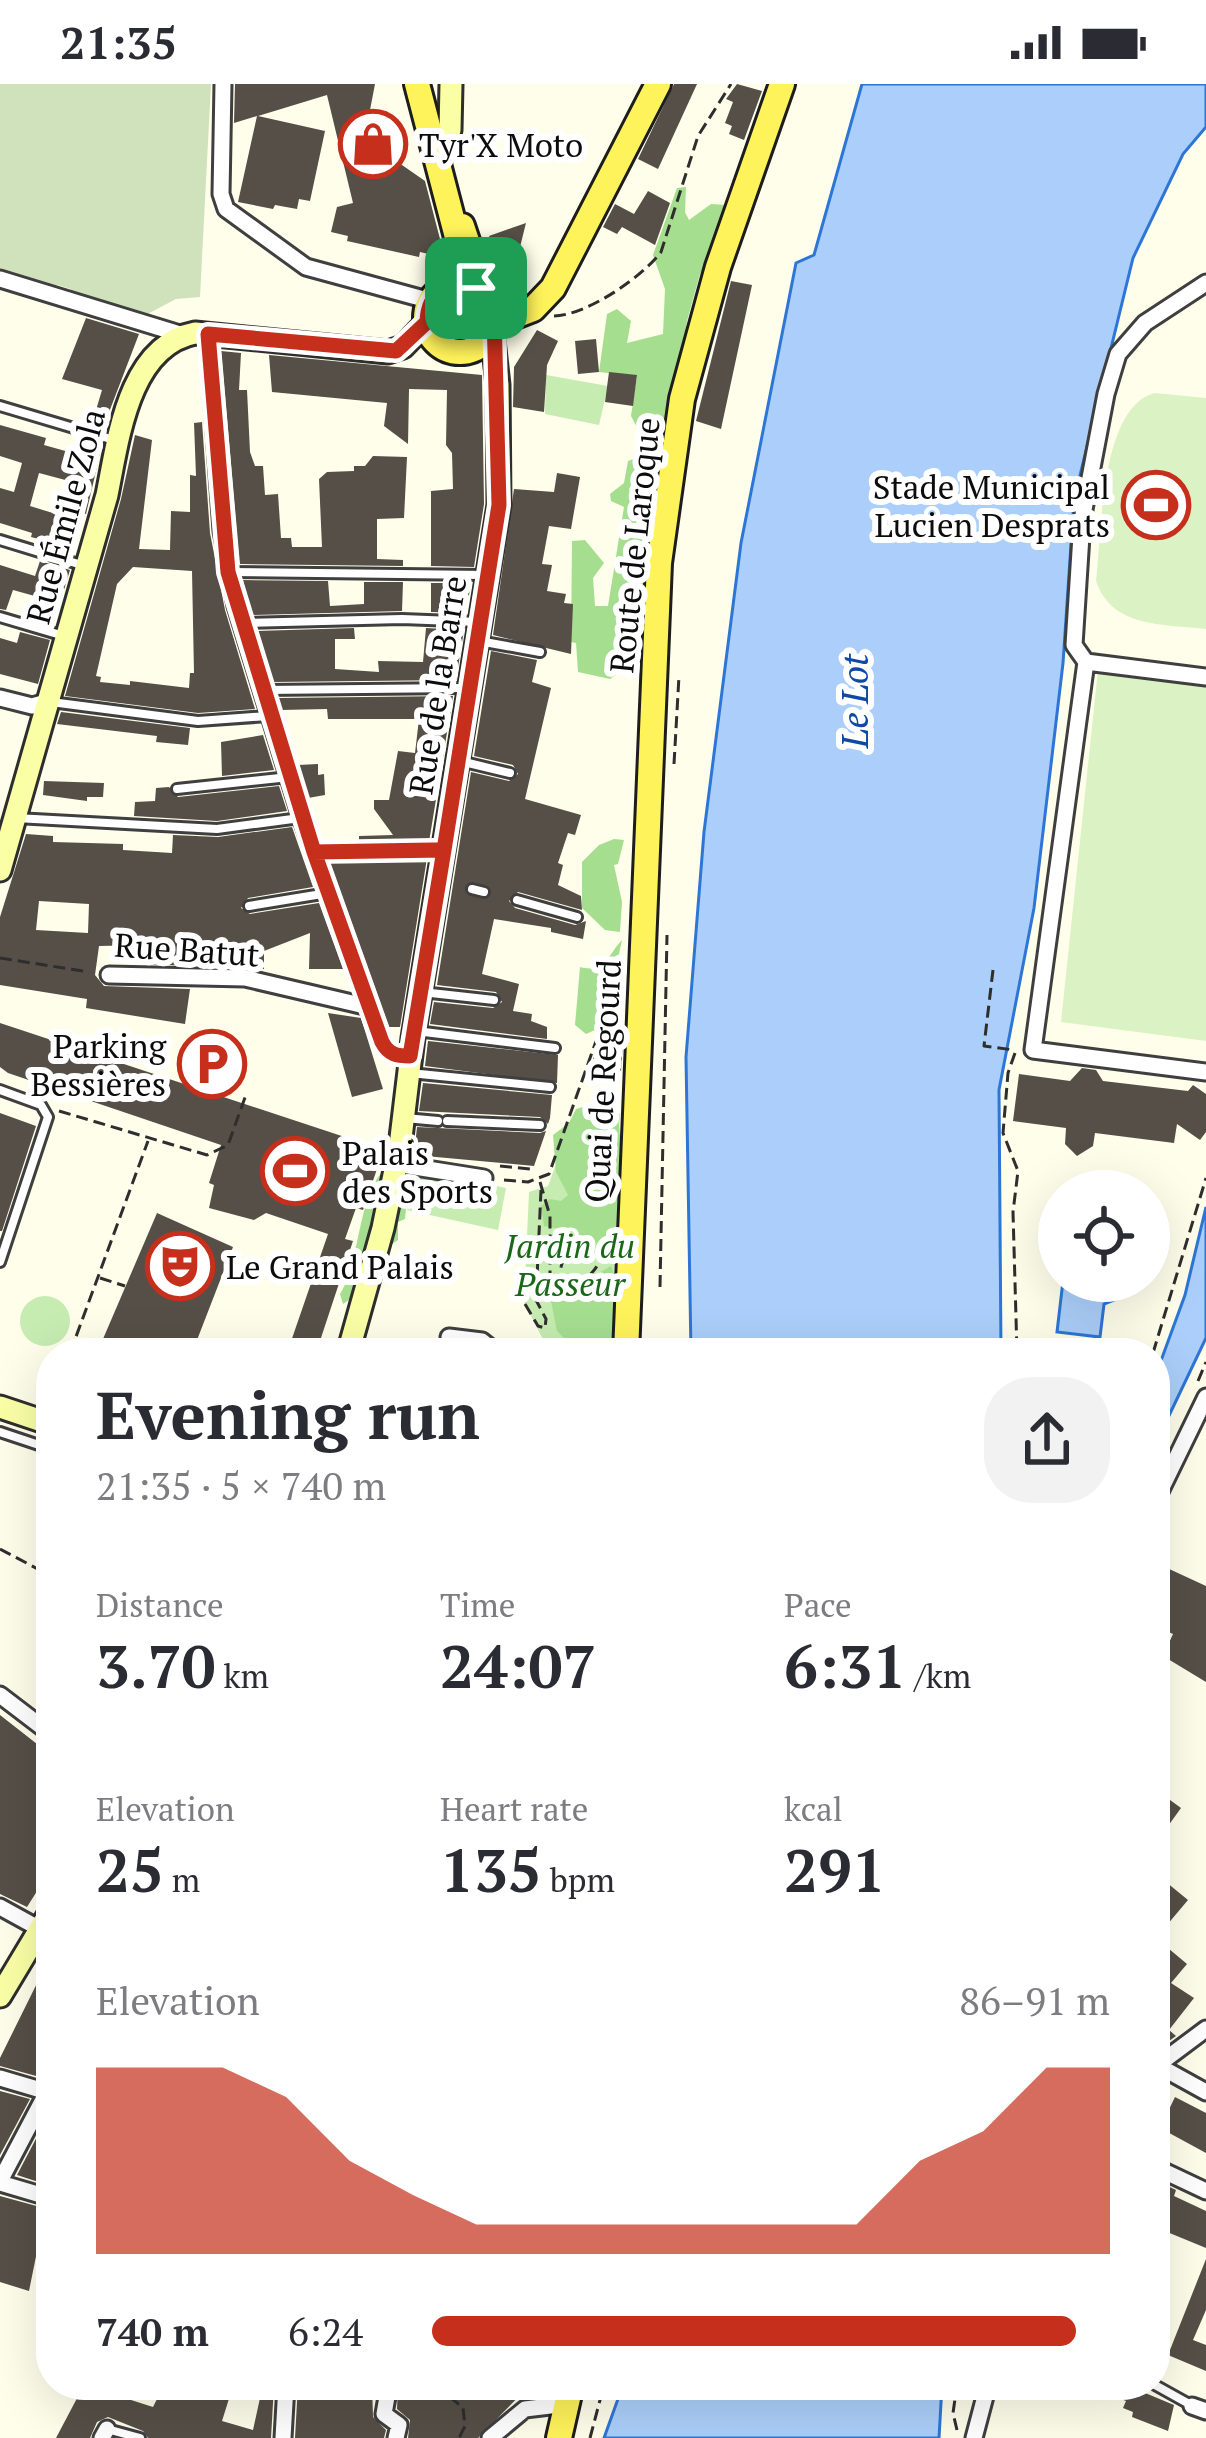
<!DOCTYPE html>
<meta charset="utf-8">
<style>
body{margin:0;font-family:"PT Serif",serif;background:#f2f2f3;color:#2b2b33;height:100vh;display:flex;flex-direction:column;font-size:45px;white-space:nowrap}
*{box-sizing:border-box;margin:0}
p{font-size:39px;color:#7c7c81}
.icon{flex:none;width:66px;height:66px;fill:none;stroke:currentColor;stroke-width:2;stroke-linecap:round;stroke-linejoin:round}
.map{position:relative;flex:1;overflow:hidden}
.sheet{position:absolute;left:36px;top:1254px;width:1134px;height:1062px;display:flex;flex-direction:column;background:#fff;border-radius:48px;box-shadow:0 12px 48px #0002}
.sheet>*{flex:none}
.tools{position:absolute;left:1038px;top:1086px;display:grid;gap:24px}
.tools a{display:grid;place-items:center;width:132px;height:132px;border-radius:50%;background:#fff;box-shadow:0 12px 48px #0002;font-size:60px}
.pin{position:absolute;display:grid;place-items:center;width:102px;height:102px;color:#fff;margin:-51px;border-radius:24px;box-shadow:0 6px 18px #0006}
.round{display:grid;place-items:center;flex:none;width:126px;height:126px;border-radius:48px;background:#f2f2f3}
.summary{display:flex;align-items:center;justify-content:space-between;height:204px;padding:0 60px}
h1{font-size:66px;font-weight:600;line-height:90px}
.metrics{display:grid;grid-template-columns:repeat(3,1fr);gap:18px;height:204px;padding:12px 60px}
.metrics div{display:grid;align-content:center}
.metrics b{font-size:60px;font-weight:600}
.metrics small{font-size:33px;font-weight:400}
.metrics p{font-size:33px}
.chart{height:336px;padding:24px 60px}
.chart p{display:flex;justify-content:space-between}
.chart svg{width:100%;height:216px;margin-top:12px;fill:#c52f1b;opacity:.7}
ul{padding:0 60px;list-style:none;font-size:39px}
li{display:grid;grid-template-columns:192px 144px 1fr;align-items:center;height:90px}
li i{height:30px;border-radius:15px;background:#c52f1b}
.status{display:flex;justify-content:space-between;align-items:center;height:84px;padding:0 60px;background:#fff;direction:ltr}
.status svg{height:33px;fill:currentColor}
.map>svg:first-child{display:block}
.green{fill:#c6ecb2}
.forest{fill:#a6de90}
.cemetery{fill:#cfe2bb}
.pitch{fill:#dbf2c4}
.water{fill:#abcffa;stroke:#2d76d6;stroke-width:3}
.building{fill:#554f47;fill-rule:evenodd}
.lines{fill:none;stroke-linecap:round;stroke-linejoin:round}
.lane-casing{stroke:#3f3f3f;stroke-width:14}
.street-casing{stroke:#3f3f3f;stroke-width:21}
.secondary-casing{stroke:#2e2e2e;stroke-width:27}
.primary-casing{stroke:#1d1d1d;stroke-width:30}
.path{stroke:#2e2e2e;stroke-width:3;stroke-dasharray:12 6;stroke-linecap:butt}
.lane{stroke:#fff;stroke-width:8}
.street{stroke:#fff;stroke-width:15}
.secondary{stroke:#faffa6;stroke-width:21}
.primary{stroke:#fff35b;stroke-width:24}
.route-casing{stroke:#fff;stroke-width:24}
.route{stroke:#c52f1b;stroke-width:15}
.labels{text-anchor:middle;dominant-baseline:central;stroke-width:12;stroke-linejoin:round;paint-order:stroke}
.poi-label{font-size:33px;fill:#0c0c0c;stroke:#fff;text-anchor:start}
.street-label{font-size:33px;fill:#0c0c0c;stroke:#fff}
.park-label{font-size:33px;font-style:italic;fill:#1b6718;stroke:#fff}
.water-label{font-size:36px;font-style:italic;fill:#0d49a5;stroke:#fff}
</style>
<div class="status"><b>21:35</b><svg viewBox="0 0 49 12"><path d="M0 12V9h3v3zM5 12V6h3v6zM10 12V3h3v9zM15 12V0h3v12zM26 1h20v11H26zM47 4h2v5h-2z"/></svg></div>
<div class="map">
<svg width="1206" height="2354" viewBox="0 0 1206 2354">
<rect width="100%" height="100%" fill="#fffeeb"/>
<!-- green -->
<path class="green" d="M546,291l62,11 -9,39 -54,-11z
M576,1025l36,7 8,-3 -9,240h-61l-26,-51 5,-110 19,-6z
M417,1086l89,18 -8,42 -91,-20z
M20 1237a25 25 0 1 1 50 0a25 25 0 1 1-50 0Z"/>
<!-- forest -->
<path class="forest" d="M686,103l-1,25 4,8 22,-16 15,1 -12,48 -14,21 -13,47 -17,117 -12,34 5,8 -8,19 -2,30 -12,16 5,44 -9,29 -2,43 -25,18 -32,-7 -2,-29 -5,-1 1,-101 13,-1 19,23 -11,15 2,28h13l16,-99 -13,-6 -1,-7 14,-11 4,-22 11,-4 1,-24 -9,-17 6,-40 -38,-4 8,-58 10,-5 14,12 -4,22 36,-9 2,-45 -12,-34 24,-67z
M614,755l10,1 -6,24 -4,1 8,37 -2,30 -15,-2 -23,-22v-46l17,-17z
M622,856l-13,59 -12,30 -11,5 -11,-9 5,-58c26,7 28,-13 42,-27z
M586,1022l32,15c5,18 4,108 1,126h-19l-9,6 -11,-6 -5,-15 -31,-6 -3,-20 9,-7 11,2 7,-6 -12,-23 -3,-37 16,-12 7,-14z
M389,1083l19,22 -3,30 -7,3v18l-10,7 -5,30 -40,27 -3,-10c21,-32 18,-110 49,-127z
M611,1182l5,14 8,-1 7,74h-52l-22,-22 -9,-45 5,-8 20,7 13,-12 11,1z"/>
<!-- cemetery -->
<path class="cemetery" d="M0,0h211l-11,213 -24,2 -36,19 -70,-21 1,-8 -14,-4 -2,7 -55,-18z"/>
<!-- pitch -->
<path class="pitch" d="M1155,309l51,5v231c-43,-5 -94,-1 -110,-48 6,-49 4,-174 59,-188z
M1098,586l108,13v358l-145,-19z"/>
<!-- water -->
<path class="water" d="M862,0h344v43l-23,27 -50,104 -59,242 -11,163 -29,245 -35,182 2,263h-310l-5,-296 18,-225 37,-289 55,-280 18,-8z
M1206,1123v131l-51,107v-68l30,-82z
M1063,1197l56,2v15l-15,6 -4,33 -43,-5z
M623,2301h319l-3,53h-335z"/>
<!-- building -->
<path class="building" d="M235,0h140l-5,26 11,3 -5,21 10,3 -6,23 22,5 23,16 15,58 -3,17 -17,-4 -1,5 -72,-16 1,-5 -17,-4 6,-25 16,-4 -26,-108 -69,21 67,15 -15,70 -11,-2 -2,10 -22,-4 -2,4 -35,-7 19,-86 -23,7z
M674,0h23l-39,85 -20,-10z
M737,0l25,7 -18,49 -15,-6 3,-8 -7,-3 8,-21 -7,-3z
M648,107l22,12 -15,42 -33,-18 -5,7 -14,-7 12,-23 19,10z
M526,139l-7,28 -11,41 -19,-56z
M731,197l21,4 -31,144 -25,-8z
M86,234l53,16 -33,86 -10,-10 6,-20 -40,-11z
M537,246l21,11 -11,24 -3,47 -31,-5 1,-40z
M596,255l3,33 -21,2 -3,-33z
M221,267l20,2 -2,37h8l3,62 5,14h8l2,29 13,-1 3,44h10l1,9h30l-3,-68 8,-7 27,-1v-5h11l8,-10 34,1 -3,61 -27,1v40l26,1v6l-163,-2z
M269,271l213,20 2,129 -10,63 -43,-1v-75l22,-2 -1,-36 -6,-8 1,-55 -38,-1 -1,55 -24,-18 3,-23 -115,-11z
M609,288l28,3 -4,31 -28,-4z
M202,338l8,111 15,77 30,99 -57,4 -133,-17 56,-197 14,-64 17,5 -13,109 31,1 1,-39 19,1v-37l6,1 -2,-53zM133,483l59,4 2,102h-4l-1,15 -59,-7v4l-30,-3 1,-5 -5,-1 21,-92z
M0,341l46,13 -2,7 32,9 2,-6 22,6 -14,60 -24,-8 7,-25 -30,-8 -9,33 39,12 -9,32 -16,-5 2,-4 -15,-4 1,-4 -32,-10v-35l14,4 8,-29 -22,-7z
M557,389l23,4 -9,52 -22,-3 -7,38 10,1 -5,26 19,3 -2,9 9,1 -2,50 -78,-19 21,-146 40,3z
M40,477l30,9 -10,33 -47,-13 -7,20 -6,-1v-44l35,11z
M243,496l85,1 2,25 34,-2v-22h39l-1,29 -151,4z
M431,499h40l-5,30 -35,-1z
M354,544l1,11h-20v30l44,3 -1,-11 45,1 3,-34 38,2 -8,50 -184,2 -16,-51z
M20,548l30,8 -12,44 -38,-10v-36l17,5z
M491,567l46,9 -5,22 19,6 -26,111 56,16 -6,20 -7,-2 -10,30 5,2 -5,20 23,11 1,14 -64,-18 -9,9 6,7 60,17 11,-4 -3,18 -32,-7v-4l-57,-9 -12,55 37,10 -6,27 19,3 -1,7 16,6v12l-117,-15 4,-22 59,6 9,-6 -6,-10 -59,-7 34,-213 38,9 9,-7 -5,-9 -39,-9z
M453,612l-24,146 -70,1v-7l34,-1 -19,-26v-9h15l9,-49 17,2 4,-34h-91l-1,-10 -46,1 -4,-12z
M61,628l129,16 -2,17 -32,-3 1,-6 -100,-12z
M263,651l11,35 -52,6 -1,-34z
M318,680v11l6,-1 1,21 -17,3 -10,-33z
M44,697l60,2 -1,14h-16v4l-44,-6z
M279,702l8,25 -70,10 -83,-5 1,-14 20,-1 1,-13 13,-1 9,10z
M292,743l21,60 -65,11 -7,10 9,6 69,-11 24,66h-34l1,-36 -46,18v18l-120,-5 1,-19 -46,1 -4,29 9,11 86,3 -5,35 -99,-16 1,-9 -87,-14v-68l26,-83 27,2v6l70,2v6l49,3 1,-18 45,2zM39,817l50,3 -1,29 -52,-3z
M427,774l-27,169h-11l-60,-167z
M328,929l33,5 22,71 -31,8z
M0,939l378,125 -7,19 6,2 -14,41 -7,-2 -11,31 8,2 -37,112h-29l41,-119 -62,-21 -12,7 -45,-12 5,-23 -5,-2 12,-38 -213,-72 -8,-6z
M599,955l24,1 -2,31 -31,-1z
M428,957l130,14 -1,28 -132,-17z
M1082,984l14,2 7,11 85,10 5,-6 13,9v38l-6,8 -23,-16 -3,19 -79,-10 -2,13 -16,10 -12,-12 1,-16 -53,-7 6,-47 51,7z
M423,999l129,12 -2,23 -2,6 -8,-7 -121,-6z
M0,1029l36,13 -34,105h-2z
M417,1043l123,6 6,-2 -12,35 -120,-11z
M157,1129l76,34 -41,106h-95z
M1167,1484l39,18v96l-43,-26 10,-22 -18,-8v-32z
M0,1631l51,40v114l-24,38 -27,-13z
M1155,1705l26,19 -26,36z
M1155,1789l33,27 -32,38 31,26 -16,19 23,15 -25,32 7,6 -21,15z
M51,1871v117l-4,7 -47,-13v-8z
M0,2007l30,8 -30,56z
M1175,2013l31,16v40l-46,-25z
M51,2026v76l-34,-11z
M1155,2096l21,10 -2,6 32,15v37l-51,-21z
M0,2112l51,14 -3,13 -5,-1 -14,69 -29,-9z
M1206,2175v51l-13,30 13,5v26l-38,-16z
M84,2301l69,22 11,-22h110l-3,53h-123l-5,-7 -35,-14 -11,5 -7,16h-34zM232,2305l28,9 -7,32 -31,-9z
M298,2301h74l1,32 13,13 -2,8h-89z
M398,2301h132l-52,53h-70l2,-18 -13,-11z
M1087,2301h39l48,20 -6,26 -36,-14 1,-5 -10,-4 3,-7z"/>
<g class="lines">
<!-- lane casing -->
<g class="lane-casing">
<path id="lane" d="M0,322l114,34
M0,456l85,26
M230,488l255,3
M0,533l64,19
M243,539l159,-4 77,3
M479,557l61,11
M263,606l201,-2
M51,618l147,19 70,-5
M460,677l50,12
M177,705l112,-12
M16,734l201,11 83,-11
M316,768l123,-2
M472,805l12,3
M517,816l60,17
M249,822l79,-13
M422,908l72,8
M416,947l139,17
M410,989l140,14
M0,1006l41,15 7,12 -48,145
M405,1034l33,3
M447,1037l93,4
M0,1348l51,17
M1155,2301l36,20
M107,2345l33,9"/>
</g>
<!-- street casing -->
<g class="street-casing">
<path id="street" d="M223,0l-2,110 5,15 80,58 125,34
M0,195l183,56
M208,250l14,197 14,75 65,211 81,225 8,11 20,3
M1086,578l-12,-17 8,-125 24,-126 12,-40 27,-31 61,-40
M1206,593l-120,-15 -53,388 173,22
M0,614l32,8 14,-4
M109,891l136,3 124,29
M396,1080l88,14
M449,1253l33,4 15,12
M1155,1418l51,-105
M0,1611l51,39
M0,1823l40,22
M1157,1981l49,27
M1155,1983l51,-38
M0,1994l51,15
M1155,2083l51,24
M0,2097l47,-89
M0,2099l51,15
M384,2301l4,6 -4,23 15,11 -3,13
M1192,2322l14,5
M102,2354l5,-9
M283,2354l3,-53
M490,2354l35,-29 42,-5
M974,2354l14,-53"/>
</g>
<!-- secondary casing -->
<g class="secondary-casing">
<path id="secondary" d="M439,79l11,-33 1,-46
M0,786l107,-375c11,-54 21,-149 88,-162l193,19 15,-5 24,-25
M348,1269l35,-125 17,-82 13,-108 86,-533 -1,-120 -6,-54
M0,1323l51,17
M0,1912l51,-85"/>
</g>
<!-- primary casing -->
<g class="primary-casing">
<path id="primary" d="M417,0l41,157 -1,21 -11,26
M462,142l23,69
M426 234a34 34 0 1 1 68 0a34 34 0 1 1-68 0Z
M494,240l39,-15 20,-21 105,-204
M626,1269l33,-790 23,-164 36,-132 64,-183
M559,2354l12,-53"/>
</g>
<!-- path -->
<path class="path" d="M554,232c33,-1 87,-38 107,-64l37,-116 33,-52
M674,680l5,-88
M0,874l89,14
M993,886l-9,76 30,4
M1015,969l-7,20 -5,60 15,38 -5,41 4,141
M59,1027l148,44 21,-10 19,-53
M500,1082l30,3
M504,1096l24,2 21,-8 69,-195
M540,1098l10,34v60l6,11c32,2 49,-25 52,-54
M100,1194l25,8
M556,1201l14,-50
M660,1203l7,-352
M525,1220l13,22 7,2 1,-9 -10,-19 5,-110
M70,1269l78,-212
M1153,1269l53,-175
M1198,1297l8,-19
M0,1465l51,27
M436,2301l27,23 2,18 -6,12
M957,2346l-4,-17 4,-28
M590,2354l14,-53"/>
<!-- lane -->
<use href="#lane" class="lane"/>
<!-- street -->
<use href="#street" class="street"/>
<!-- secondary -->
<use href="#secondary" class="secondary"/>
<!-- primary -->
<use href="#primary" class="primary"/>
</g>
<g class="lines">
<!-- route casing -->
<g class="route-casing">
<path id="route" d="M476,204l18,26 5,191 -55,345h-12l-118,2 68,190c7,13 15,14 28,14l34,-206 -130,2 -86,-280 -20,-238 188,17 31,-29c1,-29 21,-43 49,-34"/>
</g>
<!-- route -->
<use href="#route" class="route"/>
</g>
<!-- icons -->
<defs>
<g id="shop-ring" transform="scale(3.45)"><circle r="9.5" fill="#fff" stroke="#c52f1b" stroke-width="1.5"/><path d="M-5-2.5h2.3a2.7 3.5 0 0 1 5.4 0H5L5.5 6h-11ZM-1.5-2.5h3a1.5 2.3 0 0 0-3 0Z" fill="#c52f1b"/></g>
<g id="stadium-ring" transform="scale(3.45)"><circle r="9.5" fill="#fff" stroke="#c52f1b" stroke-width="1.5"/><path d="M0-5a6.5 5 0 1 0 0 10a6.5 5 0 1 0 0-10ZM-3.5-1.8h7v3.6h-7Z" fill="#c52f1b"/></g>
<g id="parking-ring" transform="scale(3.45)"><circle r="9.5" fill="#fff" stroke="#c52f1b" stroke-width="1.5"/><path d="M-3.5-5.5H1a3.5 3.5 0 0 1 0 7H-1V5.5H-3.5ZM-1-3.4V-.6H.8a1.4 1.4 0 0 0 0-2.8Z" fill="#c52f1b"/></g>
<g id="theatre-ring" transform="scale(3.45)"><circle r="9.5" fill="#fff" stroke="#c52f1b" stroke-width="1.5"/><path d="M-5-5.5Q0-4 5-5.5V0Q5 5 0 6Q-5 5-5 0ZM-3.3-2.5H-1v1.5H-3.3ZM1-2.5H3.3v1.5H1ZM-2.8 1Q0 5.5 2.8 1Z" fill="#c52f1b"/></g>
</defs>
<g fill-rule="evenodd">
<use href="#shop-ring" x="373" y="60"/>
<use href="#stadium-ring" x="1156" y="421"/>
<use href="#parking-ring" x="212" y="980"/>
<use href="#stadium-ring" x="295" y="1087"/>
<use href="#theatre-ring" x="180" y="1182"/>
</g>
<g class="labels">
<!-- poi labels -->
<g class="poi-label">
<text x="419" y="60">Tyr'X Moto</text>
<text x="1110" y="402" text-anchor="end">Stade Municipal<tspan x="1110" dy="38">Lucien Desprats</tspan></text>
<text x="166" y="961" text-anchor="end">Parking<tspan x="166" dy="38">Bessières</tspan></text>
<text x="342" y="1068">Palais<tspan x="342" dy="38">des Sports</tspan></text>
<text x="226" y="1182">Le Grand Palais</text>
</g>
<!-- street labels -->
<g class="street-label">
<text transform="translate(65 432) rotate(-75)">Rue Émile Zola</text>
<text transform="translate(634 461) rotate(-84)">Route de Laroque</text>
<text transform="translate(437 601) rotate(-81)">Rue de la Barre</text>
<text transform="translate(187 865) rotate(4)">Rue Batut</text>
<text transform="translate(602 997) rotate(-87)">Quai de Regourd</text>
</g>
<!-- park labels -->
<g class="park-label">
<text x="570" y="1161">Jardin du<tspan x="570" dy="38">Passeur</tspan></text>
</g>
<!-- water labels -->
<g class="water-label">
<text transform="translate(854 617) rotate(-90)">Le Lot</text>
</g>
</g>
</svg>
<div class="tools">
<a><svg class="icon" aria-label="locate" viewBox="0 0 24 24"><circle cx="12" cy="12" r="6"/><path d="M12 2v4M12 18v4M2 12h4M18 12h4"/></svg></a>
</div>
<div class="pin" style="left:476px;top:204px;background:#1e9e55"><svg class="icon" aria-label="arrive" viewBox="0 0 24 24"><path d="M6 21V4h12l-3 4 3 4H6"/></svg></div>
<section class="sheet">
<div class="summary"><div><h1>Evening run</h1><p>21:35 · 5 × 740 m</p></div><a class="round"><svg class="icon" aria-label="share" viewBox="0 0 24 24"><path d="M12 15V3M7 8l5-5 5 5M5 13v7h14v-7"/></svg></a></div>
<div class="metrics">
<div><p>Distance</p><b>3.70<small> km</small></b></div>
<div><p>Time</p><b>24:07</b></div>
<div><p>Pace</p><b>6:31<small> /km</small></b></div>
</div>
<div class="metrics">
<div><p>Elevation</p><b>25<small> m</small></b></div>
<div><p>Heart rate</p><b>135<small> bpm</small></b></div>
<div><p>kcal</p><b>291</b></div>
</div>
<div class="chart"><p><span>Elevation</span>86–91 m</p>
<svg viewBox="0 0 160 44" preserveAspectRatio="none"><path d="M0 44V6L10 6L20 6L30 12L40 25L50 32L60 38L70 38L80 38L90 38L100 38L110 38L120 38L130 25L140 19L150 6L160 6V44z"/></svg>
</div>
<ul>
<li><b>740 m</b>6:24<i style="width:95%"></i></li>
</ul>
</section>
</div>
